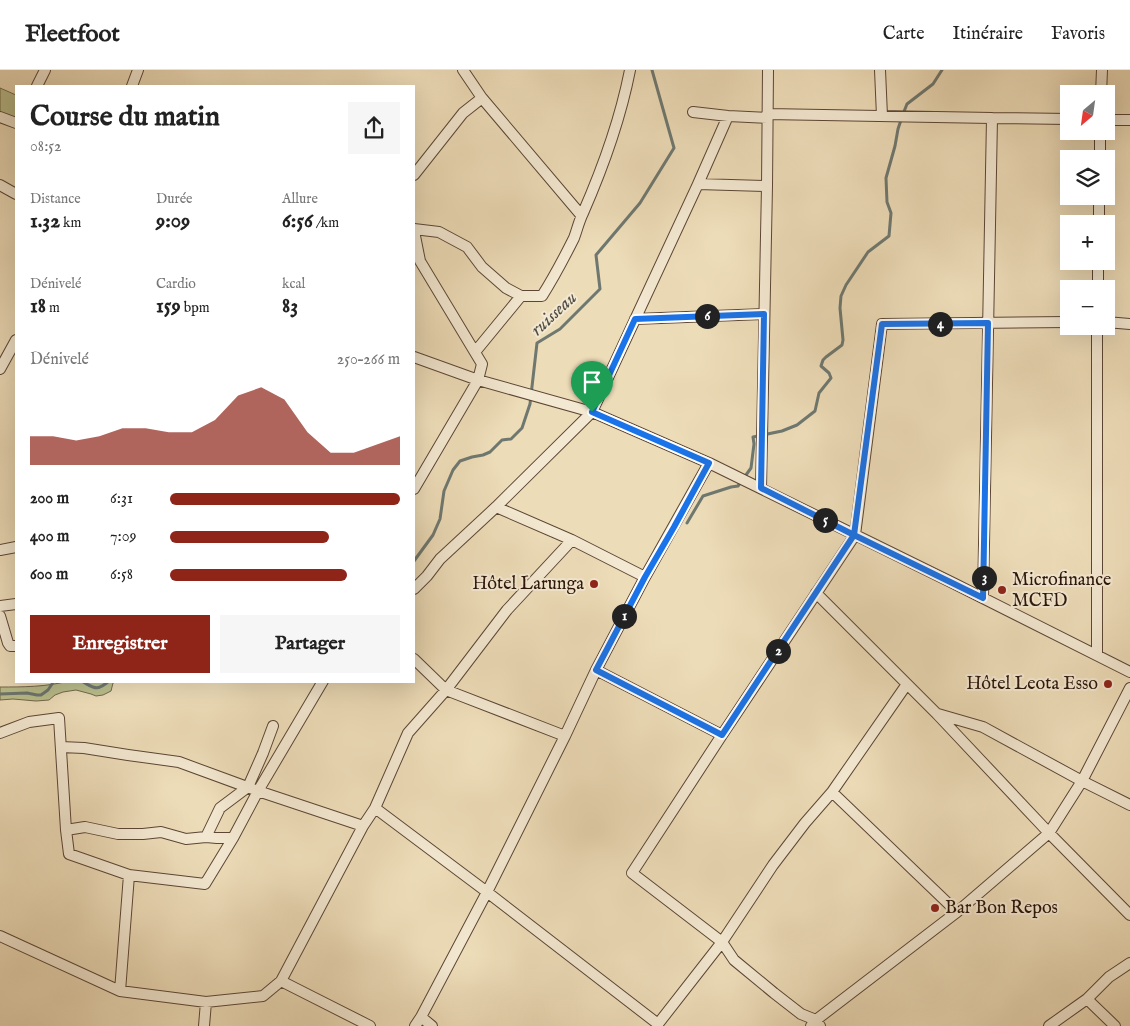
<!DOCTYPE html>
<html lang="fr">
<meta charset="utf-8">
<style>
body{margin:0;font-family:"IM FELL English",serif;background:#f6f6f6;color:#222;height:100vh;display:flex;flex-direction:column;font-size:19px;white-space:nowrap}
*{box-sizing:border-box;margin:0}
p{font-size:16px;color:#767676}
.icon{flex:none;width:28px;height:28px;fill:none;stroke:currentColor;stroke-width:2;stroke-linecap:round;stroke-linejoin:round}
.map{position:relative;flex:1;overflow:hidden}
.details{position:absolute;left:15px;top:15px;width:400px;height:598px;display:flex;flex-direction:column;background:#fff;border-radius:0px;box-shadow:0 5px 20px #0002}
.details>*{flex:none}
.needle{width:32px;rotate:209deg}
.fabs{position:absolute;left:1060px;top:15px;display:grid;gap:10px}
.fabs a{display:grid;place-items:center;width:55px;height:55px;border-radius:0px;background:#fff;box-shadow:0 5px 20px #0002;font-size:25px}
.pin{position:absolute;display:grid;place-items:center;width:42px;height:42px;color:#fff;margin:-51px -21px;border-radius:50% 50% 50% 0;rotate:-45deg;box-shadow:0 0 5px #0007}
.pin .icon{rotate:45deg}
.km{position:absolute;width:25px;height:25px;margin:-12px;border-radius:50%;background:#222;color:#fff;font-size:14px;line-height:25px;text-align:center}
.round{display:grid;place-items:center;flex:none;width:52px;height:52px;border-radius:0px;background:#f6f6f6}
.headline{display:flex;align-items:center;justify-content:space-between;height:85px;padding:0 15px}
h1{font-size:28px;font-weight:800;line-height:38px}
.figures{display:grid;grid-template-columns:repeat(3,1fr);gap:8px;height:85px;padding:5px 15px}
.figures div{display:grid;align-content:center}
.figures b{font-size:21px;font-weight:800}
.figures small{font-size:14px;font-weight:400}
.figures p{font-size:14px}
.chart{height:140px;padding:10px 15px}
.chart p{display:flex;justify-content:space-between}
.chart svg{width:100%;height:90px;margin-top:5px;fill:#8f2418;opacity:.7}
.action{display:flex;gap:10px;margin-top:auto;padding:10px 15px}
.action a{flex:1;height:58px;border-radius:0px;background:#8f2418;color:#fff;font-size:20px;font-weight:800;line-height:58px;text-align:center}
.action a+a{background:#f6f6f6;color:#222}
ul{padding:0 15px;list-style:none;font-size:16px}
li{display:grid;grid-template-columns:80px 60px 1fr;align-items:center;height:38px}
li i{height:12px;border-radius:6px;background:#8f2418}
header{display:flex;align-items:center;gap:30px;box-sizing:border-box;height:70px;padding:0 25px;background:#fff;border-bottom:1px solid #e0e0e0}
header strong{font-size:24px}
nav{display:flex;gap:28px;margin-inline-start:auto;font-size:18px}
.map>svg:first-child{display:block}
.green{fill:#bbbf8d;stroke:#736a4b}
.lines{fill:none;stroke-linecap:round;stroke-linejoin:round}
.stream{stroke:#6e7870;stroke-width:3}
.minor-casing{stroke:#5c4635;stroke-width:12}
.minor{stroke:#f3e8d1;stroke-width:10}
.route-casing{stroke:#fff;stroke-width:10}
.route{stroke:#1a73e8;stroke-width:6}
.poi-dot{fill:#8f2418;stroke:#f3e8d1;stroke-width:2}
.labels{text-anchor:middle;dominant-baseline:central;stroke-width:4;stroke-linejoin:round;paint-order:stroke}
.poi-label{font-size:18px;fill:#2b1409;stroke:#f3e8d1;text-anchor:start}
.water-label{font-size:19px;font-style:italic;fill:#524e45;stroke:#f3e8d1}
</style>
<header>
<strong>Fleetfoot</strong>
<nav><a>Carte</a><a>Itinéraire</a><a>Favoris</a></nav>
</header>
<div class="map">
<svg width="1130" height="956" viewBox="0 0 1130 956">
<rect width="100%" height="100%" fill="#eddcb8"/>
<filter id="stains"><feTurbulence type="fractalNoise" baseFrequency=".004" numOctaves="4"/><feColorMatrix values="0 0 0 0 .2 0 0 0 0 .09 0 0 0 0 .02 0 0 0 .5 -.17"/></filter>
<radialGradient id="worn" r=".72"><stop offset=".6" stop-color="#630" stop-opacity="0"/><stop offset="1" stop-color="#630" stop-opacity=".3"/></radialGradient>
<!-- green -->
<path class="green" d="M0,18l16,7v22h-3l-13,-5z
M68,611h48l-3,2 -2,8 -8,4 -7,1 -5,-2 -15,-4 -13,2 -8,3 -6,5 -13,1 -23,-2 -13,1v-13c22,0 47,0 68,-6z"/>
<g class="lines">
<!-- stream -->
<path class="stream" d="M903,44l4,-10 26,-20 9,-14
M687,453l16,-27 28,-9 7,-1 13,-18 3,-24 -1,-7 29,-6 15,-6 18,-14 4,-18 12,-15 -2,-5 -8,-7 2,-6 3,-3 16,-12 1,-5 -3,-32 1,-12 5,-11 22,-33 21,-16 2,-23 -4,-11 -1,-24 9,-32 3,-17 3,-9
M414,491l19,-26 7,-16 4,-28 9,-21 7,-9 12,-4 11,-2 7,-3 12,-12 9,-1 11,-11 8,-24 7,-61 23,-14 40,-40 -4,-34 44,-52 34,-55 -22,-78
M81,611c14,7 15,11 28,0
M0,624l27,-1 10,2h4l7,-5 6,-9"/>
<!-- minor casing -->
<g class="minor-casing">
<path id="minor" d="M463,0l19,28
M880,0l2,46
M37,16l8,-16
M132,16l6,-16
M1101,24l1,-24
M693,42l35,4 39,2
M767,44l225,4
M0,47l16,6
M1106,50h24
M1100,89v-28
M414,105l49,-62 19,-15 99,117
M698,114l30,-68
M0,115l16,9
M1099,154v-28
M414,159l25,3 28,15 15,20 24,21 15,8
M414,161l6,30 62,103 -4,16 -64,109
M1098,219v-28
M635,249l129,-5
M1106,252l24,2
M475,282l46,-56h21c12,-19 22,-38 32,-58 3,-8 5,-17 9,-25 21,-48 37,-92 47,-143
M414,287l64,23 114,32 117,51 246,121 175,88
M0,299l16,-29
M761,418l6,-302 1,-116
M496,437l76,33 73,37
M0,480l16,-3
M414,519l13,-13 13,-17 56,-52 96,-95 106,-228 69,2
M816,523l121,121 112,119 81,82
M983,528l9,-480 77,1
M0,536l16,-2
M0,546l8,27 2,3h6
M1097,585v-329
M414,589l32,31 119,46
M596,600l126,65
M938,644l45,13 99,54 48,24
M0,663l29,-11 30,-4 7,112 3,24 60,21
M61,677l23,1 44,7 51,7 79,29 65,-110
M832,722l75,-108
M375,738l112,84 171,132 64,-82 -90,-69 90,-138 133,-200 27,-211 187,-2
M66,760l19,-3 33,7h25l18,-2 25,7 20,-2 11,1h16
M206,767l14,-29 28,-21 15,-34 10,-27
M0,866l120,55 86,11 57,-6 18,-15 82,-155 12,-18 33,-75 38,-43 61,-80 65,-70
M281,911l89,45
M120,921l9,-116 76,9 28,-46 25,-47 105,35
M1087,929l28,27
M421,947l11,9
M204,956l2,-24
M415,956l6,-9 66,-125 78,-156 31,-66 49,-93 64,-114
M811,956l5,-6 141,-108 92,-79 33,-52 48,-93
M820,956l-4,-6 -15,-6 -27,-21 -40,-33 -12,-18 51,-77 32,-42 27,-31 125,120
M1049,956l38,-27 22,-22 21,-14"/>
</g>
<!-- minor -->
<use href="#minor" class="minor"/>
</g>
<g class="lines">
<!-- route casing -->
<g class="route-casing">
<path id="route" d="M592,342l117,51 -35,64 -29,50 -49,93 126,65 132,-200 129,63 5,-275 -106,1 -28,211 -93,-47 3,-174 -129,5 -43,93"/>
</g>
<!-- route -->
<use href="#route" class="route"/>
</g>
<!-- markers -->
<g class="poi-dot">
<circle cx="594" cy="514" r="5"/>
<circle cx="1002" cy="520" r="5"/>
<circle cx="1108" cy="614" r="5"/>
<circle cx="935" cy="838" r="5"/>
</g>
<g class="labels">
<!-- poi labels -->
<g class="poi-label">
<text x="1012" y="510">Microfinance<tspan x="1012" dy="21">MCFD</tspan></text>
<text x="584" y="514" text-anchor="end">Hôtel Larunga</text>
<text x="1098" y="614" text-anchor="end">Hôtel Leota Esso</text>
<text x="945" y="838">Bar Bon Repos</text>
</g>
<!-- water labels -->
<g class="water-label">
<text transform="translate(554 244) rotate(-43)">ruisseau</text>
</g>
</g>
<rect width="100%" height="100%" filter="url(#stains)"/>
<rect width="100%" height="100%" fill="url(#worn)"/>
</svg>
<div class="fabs">
<a><svg class="needle" viewBox="-14 -14 28 28"><path d="M0-13l5 13h-10z" fill="#e53935"/><path d="M0 13l5-13h-10z" fill="#767676"/></svg></a>
<a><svg class="icon" aria-label="layers" viewBox="0 0 24 24"><path d="M12 4l9 5-9 5-9-5zM3 14l9 5 9-5"/></svg></a>
<a>+</a>
<a>−</a>
</div>
<div class="pin" style="left:592px;top:342px;background:#1e9e55"><svg class="icon" aria-label="arrive" viewBox="0 0 24 24"><path d="M6 21V4h12l-3 4 3 4H6"/></svg></div>
<b class="km" style="left:624px;top:546px">1</b>
<b class="km" style="left:778px;top:581px">2</b>
<b class="km" style="left:984px;top:508px">3</b>
<b class="km" style="left:940px;top:254px">4</b>
<b class="km" style="left:825px;top:450px">5</b>
<b class="km" style="left:707px;top:246px">6</b>
<section class="details">
<div class="headline"><div><h1>Course du matin</h1><p>08:52</p></div><a class="round"><svg class="icon" aria-label="share" viewBox="0 0 24 24"><path d="M12 15V3M7 8l5-5 5 5M5 13v7h14v-7"/></svg></a></div>
<div class="figures">
<div><p>Distance</p><b>1.32<small> km</small></b></div>
<div><p>Durée</p><b>9:09</b></div>
<div><p>Allure</p><b>6:56<small> /km</small></b></div>
</div>
<div class="figures">
<div><p>Dénivelé</p><b>18<small> m</small></b></div>
<div><p>Cardio</p><b>159<small> bpm</small></b></div>
<div><p>kcal</p><b>83</b></div>
</div>
<div class="chart"><p><span>Dénivelé</span>250–266 m</p>
<svg viewBox="0 0 160 44" preserveAspectRatio="none"><path d="M0 44V30L10 30L20 32L30 30L40 26L50 26L60 28L70 28L80 22L90 10L100 6L110 12L120 28L130 38L140 38L150 34L160 30V44z"/></svg>
</div>
<ul>
<li><b>200 m</b>6:31<i style="width:100%"></i></li>
<li><b>400 m</b>7:09<i style="width:69%"></i></li>
<li><b>600 m</b>6:58<i style="width:77%"></i></li>
</ul>
<div class="action"><a>Enregistrer</a><a>Partager</a></div>
</section>
</div>
